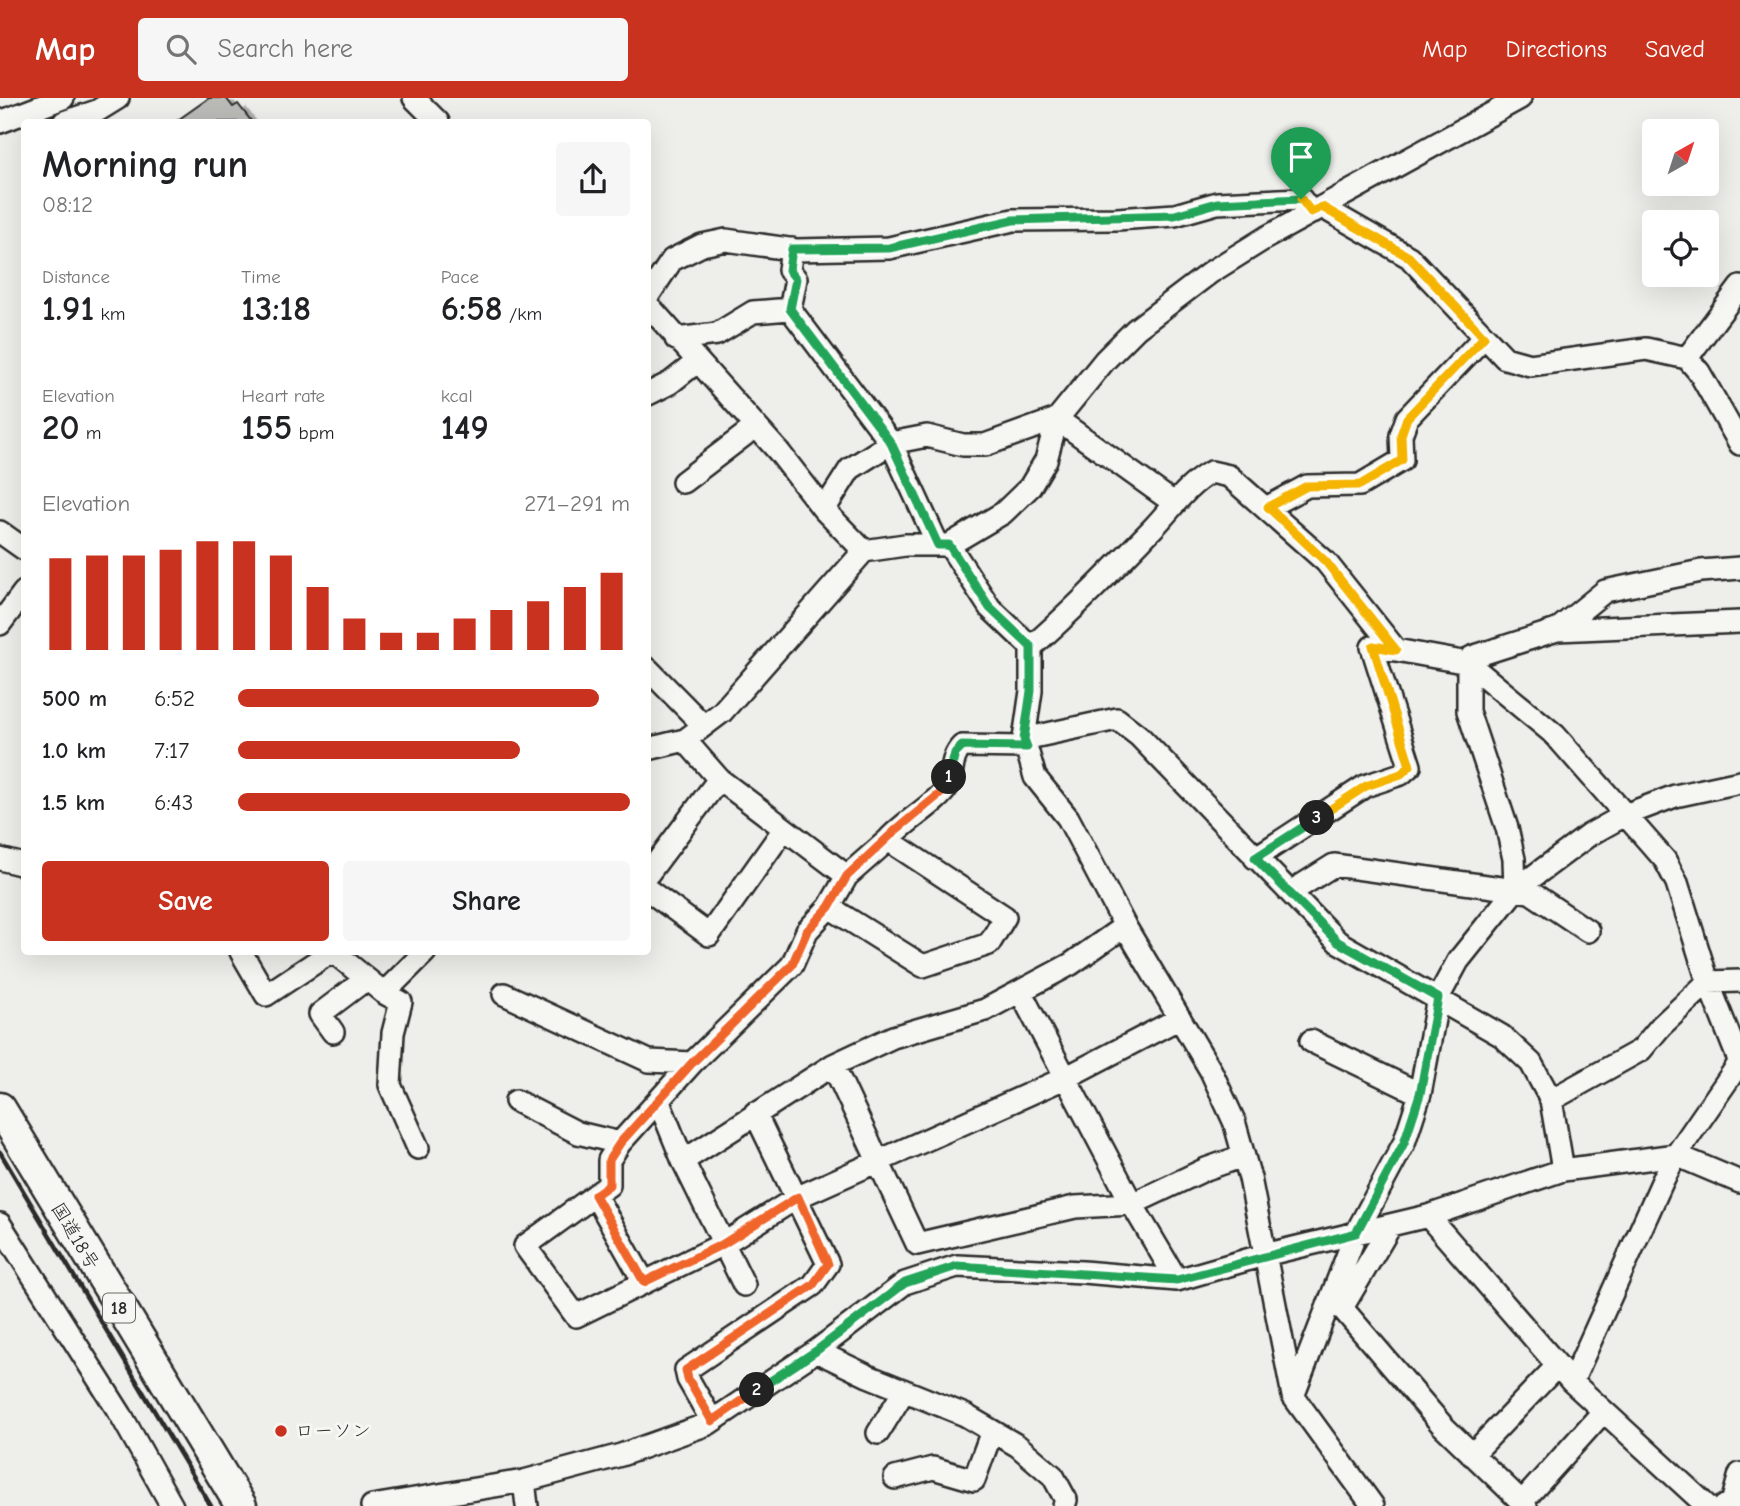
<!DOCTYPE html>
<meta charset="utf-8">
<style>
body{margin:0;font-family:"Comic Neue","Klee One",sans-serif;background:#f6f6f6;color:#202124;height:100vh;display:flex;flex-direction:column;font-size:26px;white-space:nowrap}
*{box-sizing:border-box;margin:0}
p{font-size:23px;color:#757577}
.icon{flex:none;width:38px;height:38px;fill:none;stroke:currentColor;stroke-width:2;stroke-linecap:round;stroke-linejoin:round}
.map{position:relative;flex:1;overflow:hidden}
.side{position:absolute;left:21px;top:21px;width:630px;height:836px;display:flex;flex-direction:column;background:#fff;border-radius:7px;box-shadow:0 7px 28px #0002}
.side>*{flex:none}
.needle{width:46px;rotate:39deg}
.controls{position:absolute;left:1642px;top:21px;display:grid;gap:14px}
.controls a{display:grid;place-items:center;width:77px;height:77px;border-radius:7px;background:#fff;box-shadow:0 7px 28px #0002;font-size:35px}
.pin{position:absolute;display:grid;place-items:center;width:60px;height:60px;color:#fff;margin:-72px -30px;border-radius:50% 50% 50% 0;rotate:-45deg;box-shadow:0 0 7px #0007}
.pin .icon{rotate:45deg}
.km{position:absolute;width:35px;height:35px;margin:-18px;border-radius:50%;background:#222;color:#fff;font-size:19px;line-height:35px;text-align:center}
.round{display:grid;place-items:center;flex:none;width:74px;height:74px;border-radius:7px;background:#f6f6f6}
.summary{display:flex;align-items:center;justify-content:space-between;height:119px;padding:0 21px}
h1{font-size:38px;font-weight:700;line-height:52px}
.figures{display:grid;grid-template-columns:repeat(3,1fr);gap:10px;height:119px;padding:7px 21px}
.figures div{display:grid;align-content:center}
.figures b{font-size:35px;font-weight:700}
.figures small{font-size:19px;font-weight:400}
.figures p{font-size:19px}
.chart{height:196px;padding:14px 21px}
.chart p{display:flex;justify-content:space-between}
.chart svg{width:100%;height:126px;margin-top:7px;stroke:#c8321e;stroke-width:6}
.primary-button{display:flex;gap:14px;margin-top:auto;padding:14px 21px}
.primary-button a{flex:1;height:80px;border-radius:7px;background:#c8321e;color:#fff;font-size:28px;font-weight:700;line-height:80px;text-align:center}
.primary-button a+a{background:#f6f6f6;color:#202124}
ul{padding:0 21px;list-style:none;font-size:23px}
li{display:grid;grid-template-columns:112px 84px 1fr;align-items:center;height:52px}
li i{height:18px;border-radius:9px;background:#c8321e}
header{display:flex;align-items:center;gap:42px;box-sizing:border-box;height:98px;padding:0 35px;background:#c8321e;color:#fff}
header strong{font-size:33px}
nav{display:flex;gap:38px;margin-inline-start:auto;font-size:24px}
.search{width:490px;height:63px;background:#f6f6f6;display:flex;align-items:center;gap:18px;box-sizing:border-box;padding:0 24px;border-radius:7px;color:#757577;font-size:26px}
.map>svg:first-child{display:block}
.building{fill:#babab7;stroke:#2b2b2b;stroke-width:2;filter:url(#shadow)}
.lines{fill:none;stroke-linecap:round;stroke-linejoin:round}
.minor-casing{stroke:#2b2b2b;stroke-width:26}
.highway-casing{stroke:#2b2b2b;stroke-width:35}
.minor{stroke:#f6f6f2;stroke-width:21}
.highway{stroke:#f6f6f2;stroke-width:30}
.rail{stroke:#2b2b2b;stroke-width:4.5}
.split-1-casing{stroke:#fff;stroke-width:14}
.split-2-casing{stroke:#fff;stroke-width:14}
.split-3-casing{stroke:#fff;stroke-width:14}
.split-4-casing{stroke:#fff;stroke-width:14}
.split-1{stroke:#22a559;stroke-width:9}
.split-2{stroke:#f0652b;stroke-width:9}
.split-3{stroke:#22a559;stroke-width:9}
.split-4{stroke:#f5b400;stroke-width:9}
.poi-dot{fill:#c8321e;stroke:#f6f6f2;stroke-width:2.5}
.labels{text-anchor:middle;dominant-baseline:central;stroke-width:6;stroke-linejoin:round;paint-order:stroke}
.shield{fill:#f6f6f2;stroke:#686867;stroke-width:2}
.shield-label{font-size:18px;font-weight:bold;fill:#2b2b2b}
.street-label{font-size:19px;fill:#2b2b2b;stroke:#f6f6f2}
.poi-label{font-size:19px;fill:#2b2b2b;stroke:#f6f6f2;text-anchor:start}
</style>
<header>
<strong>Map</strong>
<div class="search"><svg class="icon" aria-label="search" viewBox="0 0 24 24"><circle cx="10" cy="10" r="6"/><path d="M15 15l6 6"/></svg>Search here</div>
<nav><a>Map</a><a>Directions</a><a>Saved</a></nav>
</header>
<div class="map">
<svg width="1740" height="1408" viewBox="0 0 1740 1408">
<defs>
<filter id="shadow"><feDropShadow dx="8" dy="4.5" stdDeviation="0" flood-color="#0004"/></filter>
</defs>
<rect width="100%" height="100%" fill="#eeeeea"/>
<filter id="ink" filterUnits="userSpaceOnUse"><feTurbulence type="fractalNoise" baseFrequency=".0143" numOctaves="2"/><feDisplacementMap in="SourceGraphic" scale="14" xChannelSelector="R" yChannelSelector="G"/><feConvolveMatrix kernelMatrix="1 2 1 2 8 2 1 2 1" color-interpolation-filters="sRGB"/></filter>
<g filter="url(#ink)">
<!-- building -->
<path class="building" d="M209,0h17l7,9 5,-3 14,18h-77z"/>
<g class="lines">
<!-- minor casing -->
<g class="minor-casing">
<path id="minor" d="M414,0l24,24
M0,24l63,-24
M64,24l33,-11 21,-13
M1322,109l87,50 96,101 25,7 116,-16 41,9 12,14 41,72
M648,198l24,-36 30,-15 24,-5 70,10 93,-2 124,-28 104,-1 58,-4 42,-12 84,-4 10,13
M648,207l131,147 45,58 40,41
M790,211l6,-30 -7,-9 3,-21
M676,241l41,-5 36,-22 37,-3 101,134 47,102
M1687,260l53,-71
M648,296l22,-11 28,-22
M1057,321l117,84
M683,384l72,-55
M1268,409l39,-21 53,-1 42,-25 -1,-25 6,-17 77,-81
M824,412l26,-41 41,-26 36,-7 36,9h22l72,-26
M0,434l24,17
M949,447l41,63 41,39
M0,526l24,-32
M1557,532l48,-39 96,-20 39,-3
M648,571l55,56
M1024,641l93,-20 22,17 199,206 164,94 29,27 20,37 12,70
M685,642l34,39 128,97
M648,651l37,-9 37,-28 142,-161 41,-6h44l54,-32 27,-26 16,-27 11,-41 48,-59 31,-31 75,-57 56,-35 253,-139
M888,742c13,-16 52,-39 59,-53 7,-14 3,-29 15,-41l65,1
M1255,760l110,-72 36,-12 9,-8 -38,-119 24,3
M0,761l24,6
M648,776l71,-95
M648,792l61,45 75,-106
M1515,792l-1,-31 -7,-31 -39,-117v-48l4,-6 85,-27 183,-8
M1291,794l43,-27 196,27 58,39
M829,809l94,59 66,-22 16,-27 -117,-77 -41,36 -18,31 -22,24 -15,34 -100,98 -72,80 -11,17v25l-84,61 51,70 147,-72 75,-47 267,-119 115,-60
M241,854l25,43 59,-39 11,-2 48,39 41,-41
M384,895l17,9 -8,31 -3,52 28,63
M1021,895l111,211 45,76
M504,896l145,67 43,2
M333,934l-13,-18 45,-34
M1311,943l109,53
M833,967l84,179 158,-37 57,-3 74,-35 37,-13
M1551,1002l90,-50 20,-24 47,-44 32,-1
M516,1003l62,32 42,10
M659,1004l24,59 61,124
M683,1063l150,-96 60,-28 92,-27 86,-46 54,-38
M595,1097l49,87
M1428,1118l144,166 135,124
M0,1126l121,191 51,91
M1391,1127l-49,83 100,117 84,81
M816,1253l52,25 97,39 53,31 35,30 13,24 -2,6
M1572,1284l91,-202 13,-25 64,-93
M1294,1296l62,-161 48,-90 16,-49 18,-96 20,-37 57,-71 74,-55 36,-20 50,-19 65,-14
M712,1323l-24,-42 -2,-9 127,-85 15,-21 -73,-151
M878,1335l26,-42
M1472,1357l85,-89
M895,1380l38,-10 41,12 18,-49
M524,1383l3,25
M1522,1404l80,-89
M372,1408l152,-25 97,-26 87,-31 108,-73 89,-68 52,-17 126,6 94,8 87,-25 164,-39 135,-46 113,-15 64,27
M1373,1408l-80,-110 -43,-218 -16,-57 -23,-50 -86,-145 -57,-108 -33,-41 -11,-38 7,-48v-44c43,-37 83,-79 123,-120 19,-20 32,-41 57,-55l18,4 97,86 70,88 72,13 87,72 110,125 12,23 31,99 32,81
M1725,1408l7,-3 8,-29"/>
</g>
<!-- highway casing -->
<g class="highway-casing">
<path id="highway" d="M0,1010l241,398"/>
</g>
<!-- minor -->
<use href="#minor" class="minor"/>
<!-- highway -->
<use href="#highway" class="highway"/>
<!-- rail -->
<path class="rail" d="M0,1054l211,354"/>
</g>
</g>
<g class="lines" filter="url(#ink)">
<!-- split-1 casing -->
<g class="split-1-casing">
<path id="split-1" d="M949,679l6,-24 7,-7 65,1 -3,-8 7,-48v-44l-41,-39 -41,-63h-11l-47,-102 -101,-134 6,-30 -7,-9 3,-21 97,-1 124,-28 162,-5 42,-12 84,-4"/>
</g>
<!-- split-2 casing -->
<g class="split-2-casing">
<path id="split-2" d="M757,1292l-45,31 -24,-42 -2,-9 127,-85 15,-21 -30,-67 -75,47 -79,38 -49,-87 14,-10v-25l11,-17 72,-80 100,-98 15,-34 22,-24 18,-31 50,-47 49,-40 3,-12"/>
</g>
<!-- split-3 casing -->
<g class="split-3-casing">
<path id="split-3" d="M757,1292l59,-39 89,-68 52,-17 220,14 179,-47 48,-90 16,-49 18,-96 -100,-56 -83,-84 62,-40"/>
</g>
<!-- split-4 casing -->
<g class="split-4-casing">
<path id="split-4" d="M1301,101l10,13 11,-5 87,50 75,80 -77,81 -6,17 1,25 -42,25 -53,1 -39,21 58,55 70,88 -23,-4 37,120 -9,8 -35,12 -49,32"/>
</g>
<!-- split-1 -->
<use href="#split-1" class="split-1"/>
<!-- split-2 -->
<use href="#split-2" class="split-2"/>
<!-- split-3 -->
<use href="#split-3" class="split-3"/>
<!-- split-4 -->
<use href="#split-4" class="split-4"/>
</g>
<!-- markers -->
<circle class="poi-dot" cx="281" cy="1333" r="7"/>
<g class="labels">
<!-- shield labels -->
<rect class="shield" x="103" y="1195.5" width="32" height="29" rx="5"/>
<g class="shield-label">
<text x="119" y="1210">18</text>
</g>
<!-- street labels -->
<g class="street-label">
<text transform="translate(75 1138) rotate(59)">国道18号</text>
</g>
<!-- poi labels -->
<g class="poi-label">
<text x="295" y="1333">ローソン</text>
</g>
</g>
</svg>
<div class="controls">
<a><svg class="needle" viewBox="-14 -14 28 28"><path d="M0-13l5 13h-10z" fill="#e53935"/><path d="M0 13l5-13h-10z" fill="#757577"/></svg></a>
<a><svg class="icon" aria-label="locate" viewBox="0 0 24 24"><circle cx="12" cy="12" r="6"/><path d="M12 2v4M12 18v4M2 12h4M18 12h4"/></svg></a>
</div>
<div class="pin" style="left:1301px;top:101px;background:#1e9e55"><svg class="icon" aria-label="arrive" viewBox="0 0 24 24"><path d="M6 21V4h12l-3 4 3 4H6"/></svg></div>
<b class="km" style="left:949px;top:679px">1</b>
<b class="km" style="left:757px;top:1292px">2</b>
<b class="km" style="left:1317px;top:720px">3</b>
<section class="side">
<div class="summary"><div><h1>Morning run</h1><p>08:12</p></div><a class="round"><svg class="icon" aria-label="share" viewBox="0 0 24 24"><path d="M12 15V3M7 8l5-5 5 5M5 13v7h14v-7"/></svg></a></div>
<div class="figures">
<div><p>Distance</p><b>1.91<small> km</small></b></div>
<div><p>Time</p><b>13:18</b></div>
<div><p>Pace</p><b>6:58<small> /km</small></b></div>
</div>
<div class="figures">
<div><p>Elevation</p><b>20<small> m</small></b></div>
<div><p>Heart rate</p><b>155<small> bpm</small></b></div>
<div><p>kcal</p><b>149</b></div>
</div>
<div class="chart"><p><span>Elevation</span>271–291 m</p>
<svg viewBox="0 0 160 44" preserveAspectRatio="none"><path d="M5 44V12M15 44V11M25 44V11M35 44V9M45 44V6M55 44V6M65 44V11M75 44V22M85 44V33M95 44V38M105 44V38M115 44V33M125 44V30M135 44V27M145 44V22M155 44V17"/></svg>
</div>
<ul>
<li><b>500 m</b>6:52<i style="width:92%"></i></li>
<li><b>1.0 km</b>7:17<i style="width:72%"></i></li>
<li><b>1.5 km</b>6:43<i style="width:100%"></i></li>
</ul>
<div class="primary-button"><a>Save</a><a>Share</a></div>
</section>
</div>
